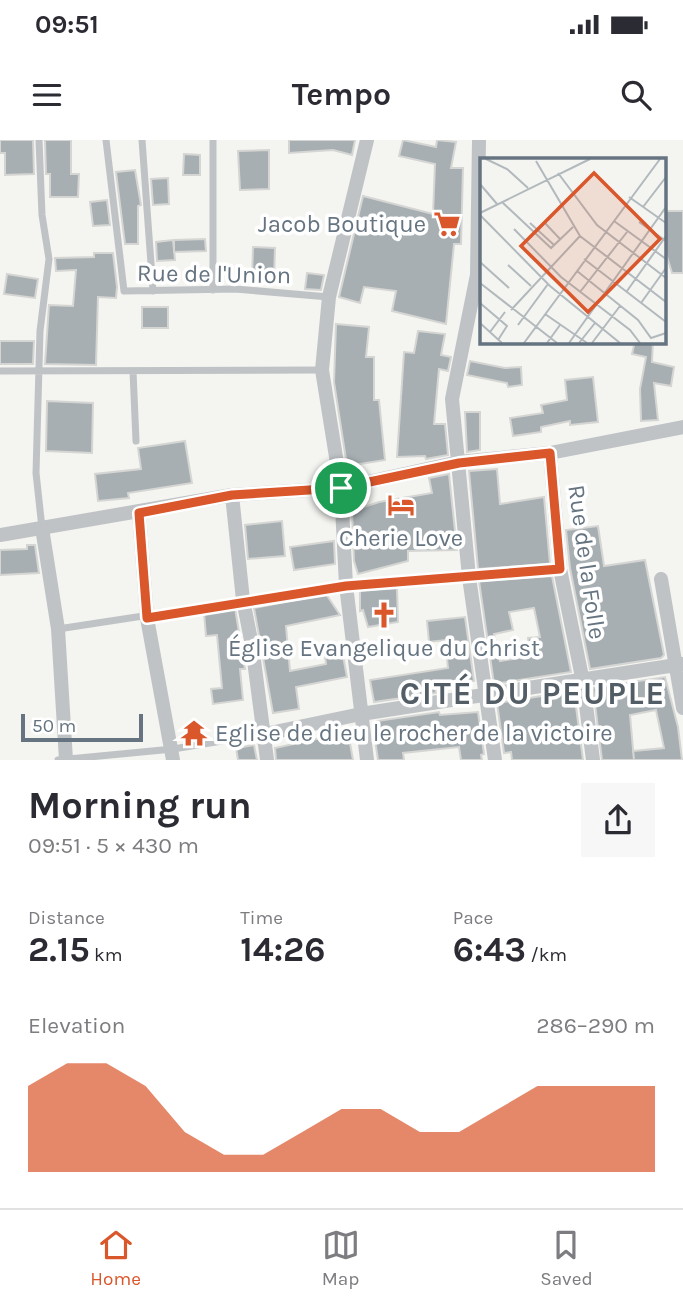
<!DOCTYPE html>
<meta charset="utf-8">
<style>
body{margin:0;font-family:Karla,sans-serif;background:#f7f7f7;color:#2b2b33;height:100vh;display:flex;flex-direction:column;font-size:26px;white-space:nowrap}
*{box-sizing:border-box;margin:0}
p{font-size:23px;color:#7c7c81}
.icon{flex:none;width:38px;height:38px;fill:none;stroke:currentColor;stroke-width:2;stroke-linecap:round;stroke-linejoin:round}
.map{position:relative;height:620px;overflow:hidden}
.sheet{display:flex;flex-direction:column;background:#fff;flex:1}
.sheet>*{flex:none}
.scale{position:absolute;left:21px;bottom:18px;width:122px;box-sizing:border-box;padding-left:7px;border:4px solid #657480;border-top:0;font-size:19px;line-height:24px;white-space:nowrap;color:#657480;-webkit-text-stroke:5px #fff;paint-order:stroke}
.pin{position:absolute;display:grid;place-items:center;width:60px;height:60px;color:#fff;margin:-30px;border:4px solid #fff;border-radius:50%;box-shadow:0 2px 7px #0007}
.round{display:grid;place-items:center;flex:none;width:74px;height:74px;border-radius:0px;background:#f7f7f7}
.headline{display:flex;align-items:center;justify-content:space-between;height:119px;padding:0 28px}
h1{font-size:38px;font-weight:700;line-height:52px}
.figures{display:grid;grid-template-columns:repeat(3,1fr);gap:10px;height:119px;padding:7px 28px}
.figures div{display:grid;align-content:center}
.figures b{font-size:35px;font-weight:700}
.figures small{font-size:19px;font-weight:400}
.figures p{font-size:19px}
.chart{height:196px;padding:14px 28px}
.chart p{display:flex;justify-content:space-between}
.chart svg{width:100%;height:126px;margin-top:7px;fill:#da562b;opacity:.7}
.status{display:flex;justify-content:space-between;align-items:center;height:49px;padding:0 35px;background:#fff;direction:ltr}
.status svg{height:19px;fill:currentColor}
header{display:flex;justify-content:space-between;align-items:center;height:91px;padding:0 28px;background:#fff;font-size:32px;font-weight:700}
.tab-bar{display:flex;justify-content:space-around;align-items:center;height:98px;border-top:2px solid #e1e1e2;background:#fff;font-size:19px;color:#7c7c81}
.tab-bar a{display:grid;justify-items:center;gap:4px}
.tab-bar .selected{color:#da562b}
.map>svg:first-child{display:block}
.building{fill:#a7afb3;stroke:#d5d6d3;stroke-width:2;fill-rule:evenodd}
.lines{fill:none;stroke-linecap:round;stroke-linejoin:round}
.service{stroke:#bfc3c6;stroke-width:7}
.minor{stroke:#bfc3c6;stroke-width:14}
.route-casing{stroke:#fff;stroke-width:14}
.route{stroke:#da562b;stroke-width:9}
.labels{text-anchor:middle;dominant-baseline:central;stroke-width:7;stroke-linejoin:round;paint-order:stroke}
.poi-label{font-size:24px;fill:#657480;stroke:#fff}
.street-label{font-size:24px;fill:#657480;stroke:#fff}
.district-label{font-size:32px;font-weight:bold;letter-spacing:2px;fill:#525d66;stroke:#fff}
.inset-road{fill:none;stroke:#b2b9bd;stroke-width:2}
.view{fill:#da562b;fill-opacity:0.15;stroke:#da562b;stroke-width:3.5}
.inset-edge{fill:none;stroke:#657480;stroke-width:3.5}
</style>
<div class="status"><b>09:51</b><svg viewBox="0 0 49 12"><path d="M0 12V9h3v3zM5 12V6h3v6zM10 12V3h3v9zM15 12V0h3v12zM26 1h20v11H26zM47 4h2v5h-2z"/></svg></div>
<header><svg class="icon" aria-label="menu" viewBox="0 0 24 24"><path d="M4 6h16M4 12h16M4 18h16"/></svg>Tempo<svg class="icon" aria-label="search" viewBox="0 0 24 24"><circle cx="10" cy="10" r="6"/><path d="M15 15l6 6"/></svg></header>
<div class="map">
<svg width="683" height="620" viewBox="0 0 683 620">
<rect width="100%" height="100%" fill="#f4f4f1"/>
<!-- building -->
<path class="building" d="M0,0h33l1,34 -29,1v-22h-5z
M45,0h26v34h8l-1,23h-28v-23h-4z
M289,0h66l-3,15 -19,-5 -44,3z
M403,0l33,7 1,-7 19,2 -5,26h12l-2,76h-7l-8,80 -54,-13 4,-20 -32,-4 -4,16 -21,-6 24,-101 70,18 2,-50 -36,-8z
M269,10v39l-29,1 -2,-39z
M184,14l16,1v20h-17z
M135,30l6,35 -3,1v38h-13l-9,-72z
M168,38l1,26 -16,1 -2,-26z
M107,60l3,25 -17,1 -3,-24z
M664,71h19v62h-11l-8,-26z
M205,99l1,12 -32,1v-12z
M173,100l2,20 -18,1 -1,-19z
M253,107l22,1 -1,31 -22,-1z
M94,113h19l4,34 -1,11 -18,-1 -2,68 -51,-1 4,-59 24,1 3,-36 -20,1 -1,-13 39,-1z
M307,133l17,2 -3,15 -16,-1z
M7,134l31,5 -3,19 -31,-4z
M142,167h26v21h-26z
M336,184l33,3 -3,30h8v43h5l6,60 -38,6 -13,-84z
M418,191l27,3 -4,21 10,2 -3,14 -9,-2 -5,55h11l3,31 -22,4 -1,-3 -28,1 7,-105 10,1z
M0,201h34l-1,23h-33z
M635,201h18l-1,21 22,5 -3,19 -17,-3 4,37 -17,1 -1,-32 6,-32 -14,-3z
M470,221l35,7 16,-1 1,18 -14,2 -1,-4 -40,-8z
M593,237l5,45 -28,3v-4l-29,6v5l-28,4 -3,-18 33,-5 -2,-8 26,-5 -2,-20z
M47,261l46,2 -1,50 -46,-2z
M465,272h15v38l-13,2z
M185,301l7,42 -64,10 1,5 -31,3 -3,-27 46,-5 -3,-21z
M497,329l3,35 44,-7 6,67 -72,5 -9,-98z
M449,334l8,76 -49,1v10l-50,13 -4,-13 -2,-50 27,-9 53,-9 -3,-15z
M282,381l3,35 -37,3 -3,-34z
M598,386l6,40 41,-6 19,95 -3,3 -71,11 -20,-101 -4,-38z
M334,401l1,23 -41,6 -4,-23z
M27,405h8l4,28 -39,2v-25l27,-1z
M552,436l19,96 -77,12 -15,-103zM534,468l6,29 -12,1 2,18 -30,5 -6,-27 19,-4 -4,-18z
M397,448l1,34 -30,5 -5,-17 -3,1v-21z
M326,454l14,21 -54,11 4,45 36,-7 -2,-16 17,-3 6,32 -51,10 3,22 -26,4 -19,-105z
M235,468l10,61h-5l3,31 -30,4 -2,-15 11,-1 -5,-53 -11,1 -2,-23z
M465,477l9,64 -39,5 1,7 -62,9 -4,-22 78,-12 -3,-28 -16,2 -2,-21z
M665,537l13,50 4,33h-48l-1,-9 31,-3 -8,-38 -26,5 4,45h-32l-9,-72z
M574,551l9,69h-71l-1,-8 -7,1 -7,-50z
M439,572l1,3 38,-3 6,42 -3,1 1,5h-21l-2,-13 -56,6 1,7h-26l-5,-33 4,-1v-5z
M348,592l5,28h-77l-1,-12z
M254,605l3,15h-19l-2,-12z"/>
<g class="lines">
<!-- service -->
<path class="service" d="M39,0l3,75 7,44 -9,72 -4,142 6,55
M106,0l18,151 111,-2 94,8
M142,0l11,151
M213,0v150
M0,231l322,-1
M133,231l3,70
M58,489l288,-44 214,-16
M58,620l115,-11 92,-15"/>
<!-- minor -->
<path class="minor" d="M367,0l-38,157 -7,73 19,118 5,97 21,175
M479,0l-2,135 -25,124 17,178 26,183
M550,313l10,116 23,113 10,78
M232,355l11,105 9,45 15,115
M139,373l8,105 26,142
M42,388l16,101 8,131
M0,395l232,-40 109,-7 118,-26 91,-9 133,-26
M661,439l22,129
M265,594l96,-20 322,-50"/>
</g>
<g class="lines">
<!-- route casing -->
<g class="route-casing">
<path id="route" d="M550,313l10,116 -214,17 -199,32 -8,-105 93,-18 109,-7 118,-25z"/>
</g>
<!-- route -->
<use href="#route" class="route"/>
</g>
<!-- icons -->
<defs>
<g id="supermarket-bare" transform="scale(2.1)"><path d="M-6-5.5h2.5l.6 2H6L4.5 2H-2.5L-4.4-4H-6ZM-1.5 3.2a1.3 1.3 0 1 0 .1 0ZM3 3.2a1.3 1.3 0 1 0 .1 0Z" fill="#da562b" stroke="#fff" stroke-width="2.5" paint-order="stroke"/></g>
<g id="hotel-bare" transform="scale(2.1)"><path d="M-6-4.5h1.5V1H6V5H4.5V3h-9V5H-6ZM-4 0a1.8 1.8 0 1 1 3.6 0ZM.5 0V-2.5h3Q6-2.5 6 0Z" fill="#da562b" stroke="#fff" stroke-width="2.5" paint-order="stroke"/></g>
<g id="church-bare" transform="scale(2.1)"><path d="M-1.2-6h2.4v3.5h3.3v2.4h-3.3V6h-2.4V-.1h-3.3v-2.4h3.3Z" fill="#da562b" stroke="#fff" stroke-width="2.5" paint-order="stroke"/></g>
<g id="temple-bare" transform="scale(2.1)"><path d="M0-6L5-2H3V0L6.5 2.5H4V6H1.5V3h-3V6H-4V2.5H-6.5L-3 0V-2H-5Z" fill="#da562b" stroke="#fff" stroke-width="2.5" paint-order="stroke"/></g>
</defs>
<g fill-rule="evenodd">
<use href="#supermarket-bare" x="447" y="84"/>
<use href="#hotel-bare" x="401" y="365"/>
<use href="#church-bare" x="384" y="475"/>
<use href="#temple-bare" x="194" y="593"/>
</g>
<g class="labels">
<!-- poi labels -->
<g class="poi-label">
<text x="426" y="84" text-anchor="end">Jacob Boutique</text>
<text x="401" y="398">Cherie Love</text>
<text x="384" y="508">Église Evangelique du Christ</text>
<text x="215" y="593" text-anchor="start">Eglise de dieu le rocher de la victoire</text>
</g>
<!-- street labels -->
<g class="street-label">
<text transform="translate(214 134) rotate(1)">Rue de l'Union</text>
<text transform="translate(587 422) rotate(82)">Rue de la Folle</text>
</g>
<!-- district labels -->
<g class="district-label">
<text x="533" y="553">CITÉ DU PEUPLE</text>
</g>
</g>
<!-- overview -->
<g transform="translate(480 18)">
<rect width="186" height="186" fill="#f4f4f1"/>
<path class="inset-road" d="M6,1l21,10 21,19M56,3l44,75 86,66M78,15l39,52 69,53M0,26l17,20M149,39l37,26M22,44l49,46 22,-21M163,49l23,-30M0,55l110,-54M0,57l70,71 70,57M134,63l52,38M64,64l16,17M159,64l27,19M50,65l24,22M34,71l47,48 69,53 10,13M104,101l82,63M0,104l29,26M28,107l23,21M97,113l61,49 13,18 15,-5M0,125l77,60M147,133l39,-55M100,134l47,-60M0,145l27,23 -9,14M161,145l25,-35M31,152l69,-74M65,156l42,29M0,165l22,20M38,167l30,-41M10,174l15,-20M44,185l136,-184M67,185l13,-18M89,185l97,-136M99,185l16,-20M112,185l28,-37"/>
<path class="view" d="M114,15l66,66 -72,73 -67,-66z"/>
<rect width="186" height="186" class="inset-edge"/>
</g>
</svg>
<div class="scale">50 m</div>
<div class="pin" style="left:341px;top:348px;background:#1e9e55"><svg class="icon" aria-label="arrive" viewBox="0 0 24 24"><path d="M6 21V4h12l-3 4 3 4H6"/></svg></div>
</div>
<section class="sheet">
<div class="headline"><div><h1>Morning run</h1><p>09:51 · 5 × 430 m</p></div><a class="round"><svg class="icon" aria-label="share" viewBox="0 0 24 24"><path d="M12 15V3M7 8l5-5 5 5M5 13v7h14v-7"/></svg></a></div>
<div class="figures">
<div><p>Distance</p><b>2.15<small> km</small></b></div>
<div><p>Time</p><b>14:26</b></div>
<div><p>Pace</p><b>6:43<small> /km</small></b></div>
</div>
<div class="chart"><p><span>Elevation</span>286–290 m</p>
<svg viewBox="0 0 160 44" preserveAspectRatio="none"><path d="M0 44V14L10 6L20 6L30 14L40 30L50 38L60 38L70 30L80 22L90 22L100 30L110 30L120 22L130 14L140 14L150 14L160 14V44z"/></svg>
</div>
</section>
<nav class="tab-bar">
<a class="selected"><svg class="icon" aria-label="home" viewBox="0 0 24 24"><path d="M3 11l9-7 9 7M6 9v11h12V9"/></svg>Home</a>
<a><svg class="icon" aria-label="map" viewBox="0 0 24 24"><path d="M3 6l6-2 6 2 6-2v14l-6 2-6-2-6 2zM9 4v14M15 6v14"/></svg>Map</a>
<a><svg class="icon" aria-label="saved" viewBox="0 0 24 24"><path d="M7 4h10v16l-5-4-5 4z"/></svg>Saved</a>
</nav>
